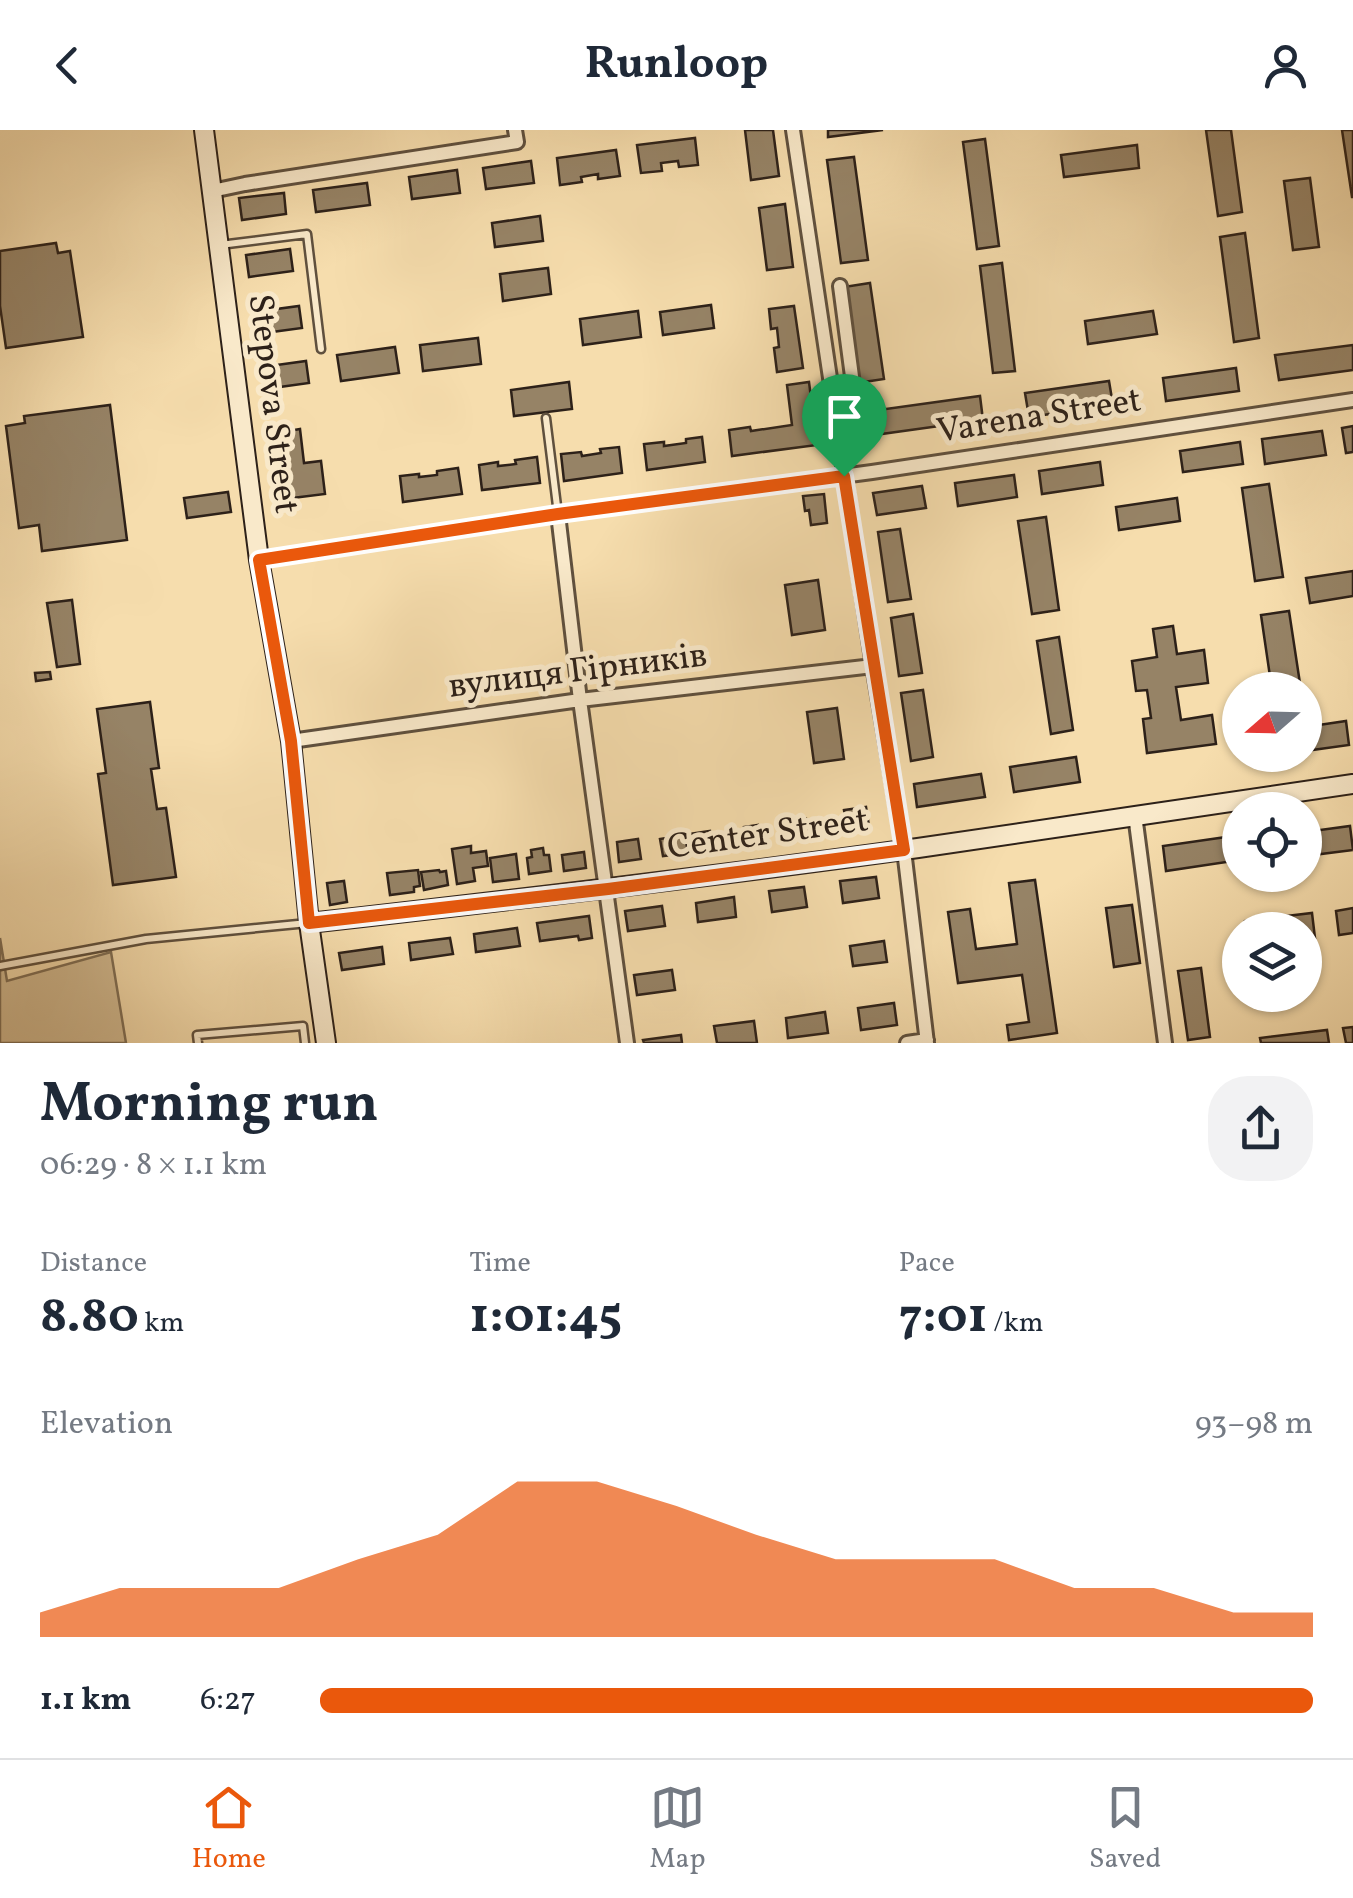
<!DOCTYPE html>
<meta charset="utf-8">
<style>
body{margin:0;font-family:Vollkorn,serif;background:#f2f2f3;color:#1f2937;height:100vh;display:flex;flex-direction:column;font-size:38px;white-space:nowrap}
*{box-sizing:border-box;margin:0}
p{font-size:32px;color:#747a83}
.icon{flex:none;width:55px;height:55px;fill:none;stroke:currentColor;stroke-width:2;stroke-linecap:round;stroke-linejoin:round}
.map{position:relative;height:913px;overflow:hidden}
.side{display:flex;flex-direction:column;background:#fff;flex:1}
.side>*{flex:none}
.needle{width:65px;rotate:250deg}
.fabs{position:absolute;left:1222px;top:542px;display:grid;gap:20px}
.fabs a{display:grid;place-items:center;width:100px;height:100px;border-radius:50%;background:#fff;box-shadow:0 2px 8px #0004;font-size:50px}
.pin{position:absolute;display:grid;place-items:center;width:85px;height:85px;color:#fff;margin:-102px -42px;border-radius:50% 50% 50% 0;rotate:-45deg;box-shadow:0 0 10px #0007}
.pin .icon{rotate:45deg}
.round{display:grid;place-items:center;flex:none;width:105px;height:105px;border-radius:40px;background:#f2f2f3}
.head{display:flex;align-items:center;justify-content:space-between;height:170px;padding:0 40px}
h1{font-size:55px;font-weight:700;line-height:75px}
.stats{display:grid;grid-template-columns:repeat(3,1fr);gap:15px;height:170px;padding:10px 40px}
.stats div{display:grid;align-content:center}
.stats b{font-size:50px;font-weight:700}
.stats small{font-size:28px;font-weight:400}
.stats p{font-size:28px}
.chart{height:280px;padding:20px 40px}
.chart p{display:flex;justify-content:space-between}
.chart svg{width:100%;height:180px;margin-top:10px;fill:#ea580c;opacity:.7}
ul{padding:0 40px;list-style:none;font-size:32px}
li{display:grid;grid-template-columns:160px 120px 1fr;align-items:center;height:75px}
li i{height:25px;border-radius:12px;background:#ea580c}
header{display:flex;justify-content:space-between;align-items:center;height:130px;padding:0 40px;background:#fff;font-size:45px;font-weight:700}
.tabs{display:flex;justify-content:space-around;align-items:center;height:140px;border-top:2px solid #e0e1e3;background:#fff;font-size:28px;color:#747a83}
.tabs a{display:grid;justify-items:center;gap:5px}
.tabs .active{color:#ea580c}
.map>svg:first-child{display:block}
.green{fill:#d4bd94;stroke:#806f56;stroke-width:2.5}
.building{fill:#968366;stroke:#2d2119;stroke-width:2.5}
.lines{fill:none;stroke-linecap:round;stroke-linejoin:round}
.lane-casing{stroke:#5f503e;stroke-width:11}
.street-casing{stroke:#5f503e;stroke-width:18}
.secondary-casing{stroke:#2d2119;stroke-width:22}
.lane{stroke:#f9e9ca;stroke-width:6}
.street{stroke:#f9e9ca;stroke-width:12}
.secondary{stroke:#f9e9ca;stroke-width:18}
.route-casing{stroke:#fff;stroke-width:20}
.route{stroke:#ea580c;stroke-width:12}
.labels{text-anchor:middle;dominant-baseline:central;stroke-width:10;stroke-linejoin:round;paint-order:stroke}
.street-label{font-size:35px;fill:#2d2119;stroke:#f9e9ca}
</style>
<header><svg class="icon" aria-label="back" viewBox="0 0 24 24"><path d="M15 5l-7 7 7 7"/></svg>Runloop<svg class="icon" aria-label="person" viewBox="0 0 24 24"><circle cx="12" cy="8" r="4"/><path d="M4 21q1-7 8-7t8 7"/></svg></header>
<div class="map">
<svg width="1353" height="913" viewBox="0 0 1353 913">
<rect width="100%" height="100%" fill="#f6ddad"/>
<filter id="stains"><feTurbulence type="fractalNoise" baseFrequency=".002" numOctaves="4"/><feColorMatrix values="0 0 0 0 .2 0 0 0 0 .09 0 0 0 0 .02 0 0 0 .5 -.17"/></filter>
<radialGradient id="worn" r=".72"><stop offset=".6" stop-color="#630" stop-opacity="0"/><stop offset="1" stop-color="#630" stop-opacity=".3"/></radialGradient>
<!-- green -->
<path class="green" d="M0,808l7,43 104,-29 15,91h-126z"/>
<!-- building -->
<path class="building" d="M745,0h28l6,46 -28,4z
M828,0h55l-55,7z
M1206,0h25l11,82 -24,4z
M1342,0h11v67h-1z
M695,8l3,27 -19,2 -1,-6 -17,2 1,8 -21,2 -4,-28z
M985,9l14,107 -22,3 -14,-107z
M1137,15l2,23 -75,9 -3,-22z
M616,20l4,26 -22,3v-5l-17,3 1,5 -22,3 -3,-27z
M854,27l14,103 -27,3 -14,-103z
M531,31l3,22 -48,6 -3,-21z
M457,40l3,23 -48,6 -3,-22z
M1310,48l9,69 -26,3 -9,-69z
M367,53l3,22 -54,7 -3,-22z
M284,63l2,21 -44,6 -3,-22z
M785,74l8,63 -26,3 -8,-62z
M540,86l3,25 -48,6 -3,-24z
M1245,103l14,105 -25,4 -14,-105z
M56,113l2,10 12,-2 13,86 -77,11 -6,-42v-55z
M290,119l3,22 -44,6 -3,-22z
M1002,133l13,108 -22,2 -13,-107z
M548,138l3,26 -48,7 -3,-27z
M870,153l14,96 -27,4 -13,-96z
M711,175l3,23 -51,7 -3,-23z
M299,176l3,22 -45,6 -2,-22z
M794,176l9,62 -26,4 -3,-24 5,-1 -2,-19 -6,1 -2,-20z
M638,181l3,26 -58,8 -3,-26z
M1153,181l4,23 -69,10 -3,-23z
M478,208l3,26 -58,7 -3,-26z
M1353,215v25l-74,10 -4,-25z
M395,217l4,26 -58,8 -4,-26z
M306,231l3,22 -44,6 -3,-22z
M1236,238l3,23 -73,10 -3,-23z
M1109,251l4,24 -84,12 -4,-24z
M569,252l3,27 -58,7 -3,-26z
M809,252l8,63 -85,11 -3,-26 21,-3 1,4 41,-6 -5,-40z
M980,266l3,24 -116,16 -3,-24z
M110,275l17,135 -85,11 -3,-26 -20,3 -13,-102 19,-3 -1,-7z
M1353,296v26l-7,1 -4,-25z
M300,299l4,34 17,-2 4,33 -41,5v-8l-8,1 -3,-25 14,-2 -4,-33z
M1322,301l4,24 -61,9 -3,-25z
M702,307l3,25 -58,8 -3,-26 20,-2v4l22,-3v-4z
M1240,312l3,22 -60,8 -3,-21z
M619,317l3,26 -58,8 -3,-27 20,-2 1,4 19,-3 -1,-4z
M537,327l3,26 -58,7 -3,-25 19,-3v4l18,-2 -1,-4z
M1100,332l3,23 -61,9 -3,-23z
M458,338l4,26 -59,8 -3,-26 19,-2v3l18,-2v-4z
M1014,345l3,22 -59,9 -3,-23z
M1269,354l14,93 -28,4 -13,-93z
M922,356l4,22 -49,7 -4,-22z
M228,362l3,20 -44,6 -3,-20z
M824,364l3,29 -16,2 -2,-15 -4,1 -2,-15z
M1177,368l3,23 -61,9 -3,-23z
M1046,387l13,93 -27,4 -14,-93z
M900,399l11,70 -23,3 -10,-70z
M1353,441v25l-43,7 -4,-25z
M818,450l7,50 -33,5 -7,-50z
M72,470l8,64 -23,3 -10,-64z
M1289,481l12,79h-29l-11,-75z
M913,484l9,59 -23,3 -8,-58z
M1173,496l4,28 27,-4 4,33 -32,4 5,33 31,-5 4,29 -69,9 -4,-34 8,-1 -4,-28 -11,1 -4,-30 25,-4 -4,-28z
M1059,507l14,93 -22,4 -14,-93z
M50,542l1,7 -15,2 -1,-8z
M923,560l10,67 -22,4 -10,-68z
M150,572l9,66 -8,1 6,40 9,-1 10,69 -63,8 -15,-111 8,-1 -9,-64z
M837,578l7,51 -30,4 -7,-51z
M1346,591l3,24 -44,6v-24z
M1076,627l4,25 -66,10 -4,-25z
M981,644l4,23 -68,10 -3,-23z
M866,677l3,19 -22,3 -3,-19z
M806,689l2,16 -21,2 -3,-15z
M758,695l3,17 -15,2 -2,-17z
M1350,696l3,24 -48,6v-24z
M710,701l3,18 -21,2 -3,-17z
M685,705l3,18 -25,3 -3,-17z
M1240,705v25l-74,11 -3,-25z
M638,709l3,20 -22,3 -2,-20z
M471,716v7l15,-2 2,15 -15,2 2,13 -18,3 -5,-35z
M543,718l1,7h5l2,16 -22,3 -2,-16 5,-1 -1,-7z
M584,722l2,16 -22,3 -2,-16z
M516,724l3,25 -26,3 -3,-24z
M418,740l2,16 -6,1v5l-24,3 -3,-22z
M439,740l1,2 6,-1 2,14 -24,5 -3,-18z
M876,747l3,21 -36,5 -3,-22z
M1035,750l22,153 -48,7 -2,-15 22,-3 -7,-47 -64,8 -10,-71 22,-3 6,40 41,-5 -8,-61z
M344,751l3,21 -17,3 -3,-22z
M804,757l3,20 -35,5 -3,-21z
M734,767l2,20 -38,5 -2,-19z
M1132,775l8,58 -26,4 -8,-59z
M662,776l3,20 -37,5 -3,-20z
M1353,778v25l-14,2 -3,-24z
M1312,783l3,25 -10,1v-9h-59l-1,-9z
M589,786l3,22 -13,2 -1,-4 -38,5 -3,-18z
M517,798l3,18 -44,6 -2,-18z
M450,808l3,16 -42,6 -2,-17z
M884,811l3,21 -34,4 -3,-20z
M382,817l2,17 -42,6 -3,-17z
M1201,838l9,69 -22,3 -10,-69z
M672,840l3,20 -38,5 -3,-20z
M894,873l3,22 -36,5 -3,-22z
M825,882l3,21 -40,5 -2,-20z
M754,891l3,22h-40l-3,-17z
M1353,897v16h-7l-3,-15z
M1327,900l2,13h-68l-1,-5z
M681,905l1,8h-38l-1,-3z"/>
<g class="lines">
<!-- lane casing -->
<g class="lane-casing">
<path id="lane" d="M220,115l87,-11 14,115
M546,288l12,96
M0,836l146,-27 162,-16
M198,913l-1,-8 106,-9 2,17"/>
</g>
<!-- street casing -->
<g class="street-casing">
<path id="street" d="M793,0l80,536 31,184 23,193
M212,61l33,-7 272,-42 -2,-12
M840,156l13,98
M558,384l22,186 47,343
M259,430l299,-46 314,-42 481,-72
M291,611l289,-41 293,-34
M1135,685l30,228
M907,913l20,-3"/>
</g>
<!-- secondary casing -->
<g class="secondary-casing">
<path id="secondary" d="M204,0l55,430 32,181 18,182 17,120
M309,793c204,-23 407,-47 609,-75 145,-20 290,-44 435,-64"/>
</g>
<!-- lane -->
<use href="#lane" class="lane"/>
<!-- street -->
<use href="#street" class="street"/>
<!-- secondary -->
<use href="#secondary" class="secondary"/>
</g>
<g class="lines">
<!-- route casing -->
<g class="route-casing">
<path id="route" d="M844,346l60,374 -296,39 -299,34 -18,-182 -32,-181 299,-46z"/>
</g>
<!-- route -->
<use href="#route" class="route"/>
</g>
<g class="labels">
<!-- street labels -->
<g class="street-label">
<text transform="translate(272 274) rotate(83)">Stepova Street</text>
<text transform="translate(1039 287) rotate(-9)">Varena Street</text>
<text transform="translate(578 542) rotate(-7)">вулиця Гірників</text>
<text transform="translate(768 705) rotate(-8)">Center Street</text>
</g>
</g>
<rect width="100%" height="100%" filter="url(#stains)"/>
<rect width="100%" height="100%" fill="url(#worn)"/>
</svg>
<div class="fabs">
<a><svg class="needle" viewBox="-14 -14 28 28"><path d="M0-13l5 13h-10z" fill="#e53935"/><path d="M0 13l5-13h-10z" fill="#747a83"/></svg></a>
<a><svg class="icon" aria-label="locate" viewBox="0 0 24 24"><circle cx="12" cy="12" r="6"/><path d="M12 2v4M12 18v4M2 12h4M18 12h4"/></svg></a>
<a><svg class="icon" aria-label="layers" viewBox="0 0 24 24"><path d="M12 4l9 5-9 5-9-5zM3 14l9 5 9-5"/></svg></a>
</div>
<div class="pin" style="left:844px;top:346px;background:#1e9e55"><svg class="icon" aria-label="arrive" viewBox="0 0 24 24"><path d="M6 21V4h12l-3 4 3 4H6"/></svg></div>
</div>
<section class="side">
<div class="head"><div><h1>Morning run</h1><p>06:29 · 8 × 1.1 km</p></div><a class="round"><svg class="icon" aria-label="share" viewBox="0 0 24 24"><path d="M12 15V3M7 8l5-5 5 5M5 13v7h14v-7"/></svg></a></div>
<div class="stats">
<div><p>Distance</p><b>8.80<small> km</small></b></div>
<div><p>Time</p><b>1:01:45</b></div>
<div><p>Pace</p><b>7:01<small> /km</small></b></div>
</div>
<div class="chart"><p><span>Elevation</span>93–98 m</p>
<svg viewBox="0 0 160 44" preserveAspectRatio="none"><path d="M0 44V38L10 32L20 32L30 32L40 25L50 19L60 6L70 6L80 12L90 19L100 25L110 25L120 25L130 32L140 32L150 38L160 38V44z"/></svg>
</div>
<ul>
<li><b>1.1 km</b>6:27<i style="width:100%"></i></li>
</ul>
</section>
<nav class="tabs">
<a class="active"><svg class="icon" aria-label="home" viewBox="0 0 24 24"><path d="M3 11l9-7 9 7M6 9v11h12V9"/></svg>Home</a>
<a><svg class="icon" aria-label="map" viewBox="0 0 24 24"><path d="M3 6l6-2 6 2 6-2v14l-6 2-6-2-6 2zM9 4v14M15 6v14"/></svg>Map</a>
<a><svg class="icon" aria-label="saved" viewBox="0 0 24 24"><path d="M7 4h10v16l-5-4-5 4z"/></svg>Saved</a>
</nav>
